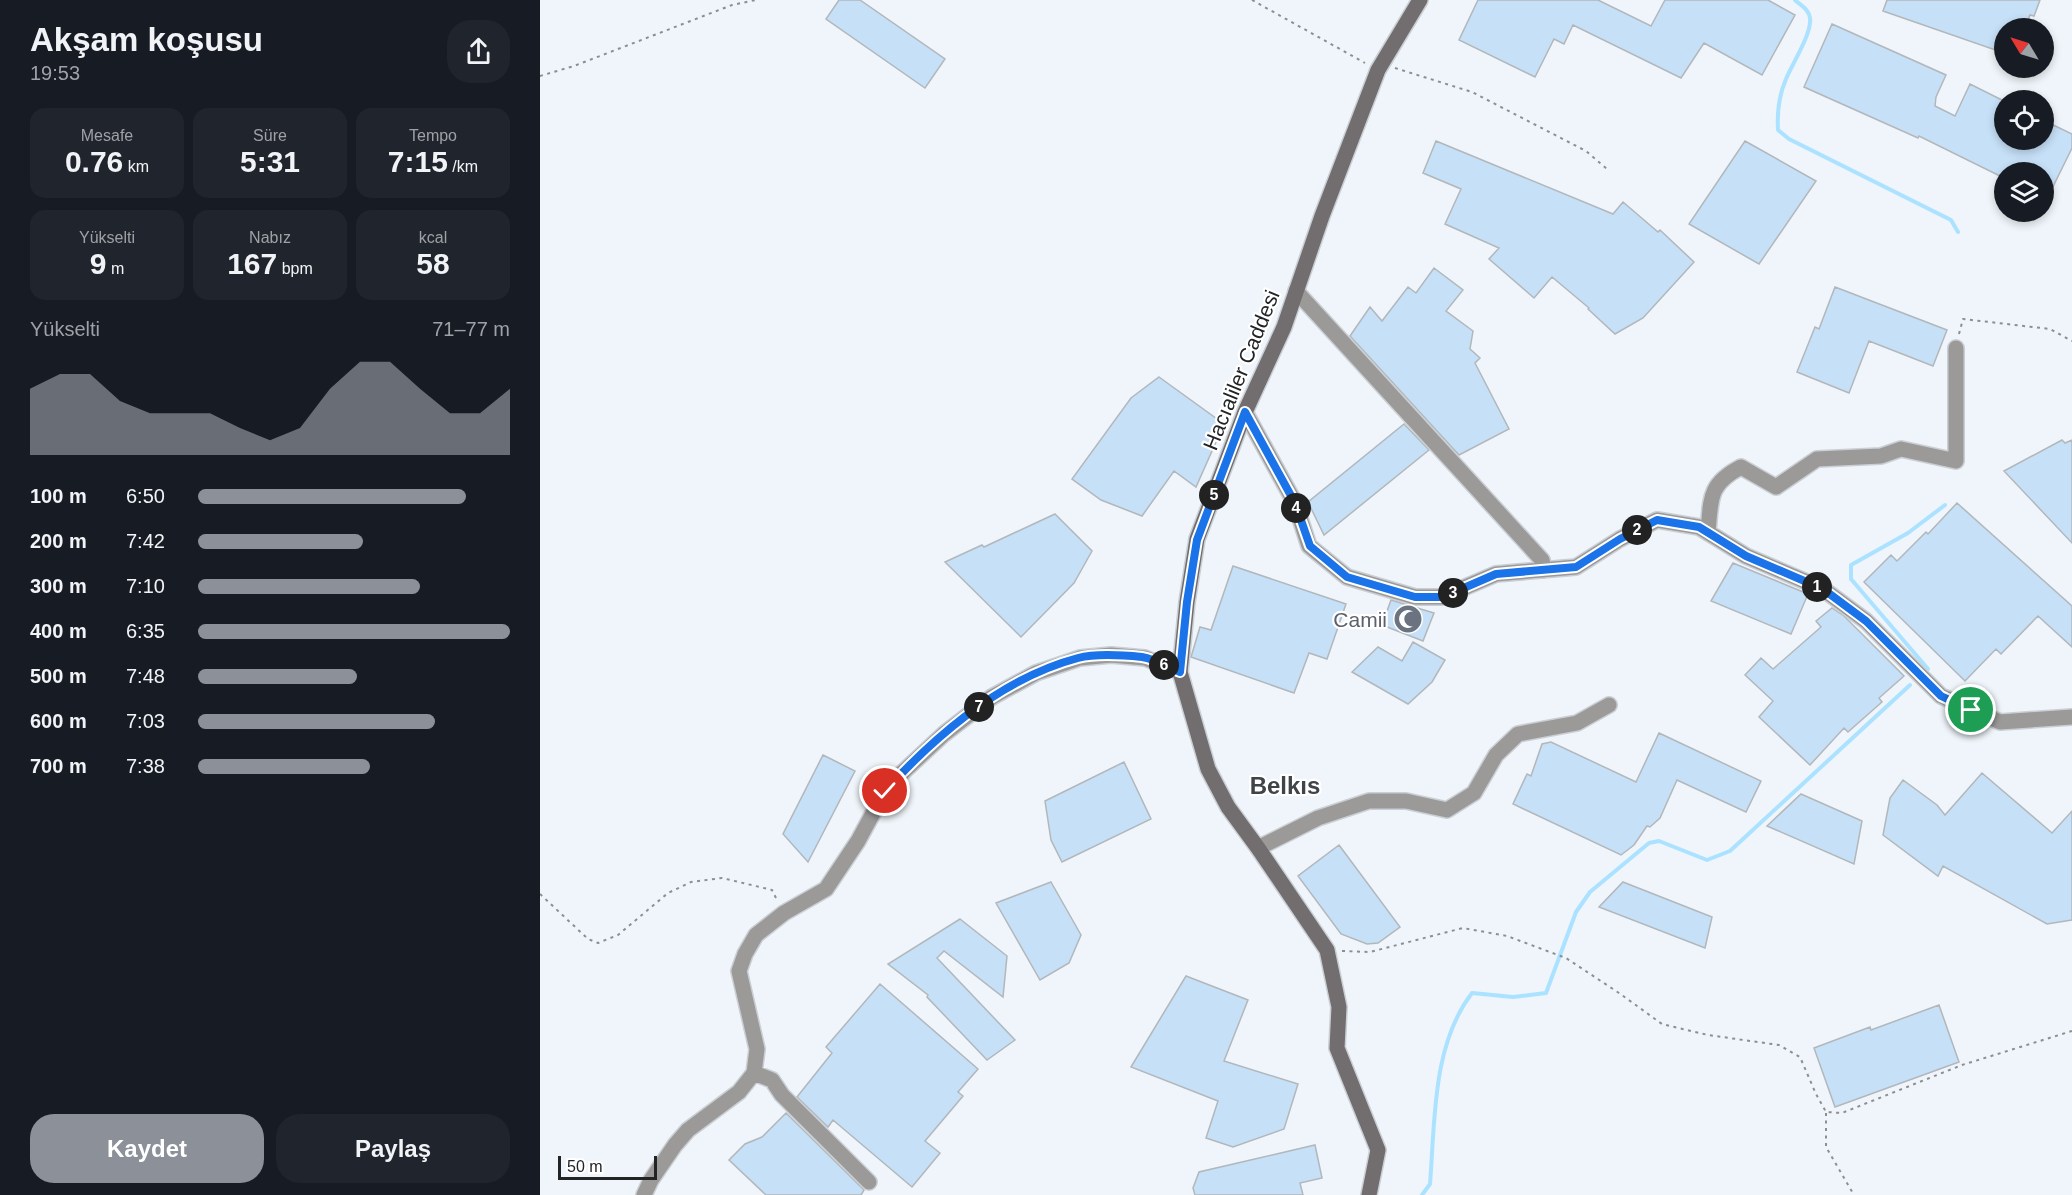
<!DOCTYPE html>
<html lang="tr">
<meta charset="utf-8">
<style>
body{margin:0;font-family:Helvetica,sans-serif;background:#20242c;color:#f1f3f6;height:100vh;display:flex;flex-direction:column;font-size:22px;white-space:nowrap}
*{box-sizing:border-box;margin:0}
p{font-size:20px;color:#9ea1a6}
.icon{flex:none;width:33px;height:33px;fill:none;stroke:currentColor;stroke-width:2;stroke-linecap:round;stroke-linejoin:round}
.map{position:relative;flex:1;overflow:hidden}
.side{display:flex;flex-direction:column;background:#171b24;width:540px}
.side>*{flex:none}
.needle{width:39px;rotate:308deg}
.controls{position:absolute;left:1454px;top:18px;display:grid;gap:12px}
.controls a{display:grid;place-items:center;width:60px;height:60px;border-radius:50%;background:#171b24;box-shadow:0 3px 9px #0003;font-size:30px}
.scale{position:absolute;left:18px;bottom:15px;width:99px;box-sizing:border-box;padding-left:6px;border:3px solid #212325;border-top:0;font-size:16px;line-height:21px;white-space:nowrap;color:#212325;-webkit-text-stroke:4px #fff;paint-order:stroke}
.pin{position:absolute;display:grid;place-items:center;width:51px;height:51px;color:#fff;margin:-26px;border:3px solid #fff;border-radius:50%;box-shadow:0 2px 6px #0007}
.km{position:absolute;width:30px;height:30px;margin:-15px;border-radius:50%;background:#222;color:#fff;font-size:16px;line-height:30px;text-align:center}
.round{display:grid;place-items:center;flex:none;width:63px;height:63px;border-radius:24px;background:#20242c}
.head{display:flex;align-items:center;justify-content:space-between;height:102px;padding:0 30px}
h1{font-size:33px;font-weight:700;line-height:45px}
.figures{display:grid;grid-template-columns:repeat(3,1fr);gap:9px;height:102px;padding:6px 30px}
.figures div{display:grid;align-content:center;border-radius:15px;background:#20242c;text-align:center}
.figures b{font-size:30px;font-weight:700}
.figures small{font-size:16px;font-weight:400}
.figures p{font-size:16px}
.chart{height:168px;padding:12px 30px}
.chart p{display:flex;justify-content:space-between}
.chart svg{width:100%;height:108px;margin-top:6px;fill:#8c9099;opacity:.7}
.primary-button{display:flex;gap:12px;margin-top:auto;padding:12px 30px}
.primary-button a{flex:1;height:69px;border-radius:24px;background:#8c9099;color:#fff;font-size:24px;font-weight:700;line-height:69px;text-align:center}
.primary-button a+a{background:#20242c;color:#f1f3f6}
ul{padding:0 30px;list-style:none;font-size:20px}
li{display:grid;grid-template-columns:96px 72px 1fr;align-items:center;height:45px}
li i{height:15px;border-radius:8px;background:#8c9099}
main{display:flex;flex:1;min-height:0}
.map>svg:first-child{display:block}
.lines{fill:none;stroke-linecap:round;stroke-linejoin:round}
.stream{stroke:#abe2ff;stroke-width:4}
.building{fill:#c6e0f7;stroke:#b1b7bb;stroke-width:1.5}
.street-casing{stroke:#cacfd4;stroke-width:18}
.secondary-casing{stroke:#cacfd4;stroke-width:18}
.path{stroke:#8b8f92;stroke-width:2;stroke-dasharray:3 4.5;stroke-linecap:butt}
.street{stroke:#9c9999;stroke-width:15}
.secondary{stroke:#726d6e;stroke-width:15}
.route-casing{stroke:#fff;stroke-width:12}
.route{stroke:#1a73e8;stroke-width:8}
.labels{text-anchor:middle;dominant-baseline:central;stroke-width:4.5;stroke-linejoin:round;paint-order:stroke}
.street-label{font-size:21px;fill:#212325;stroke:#fff}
.worship-label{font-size:21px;fill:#5b616d;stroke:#fff;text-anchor:end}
.quarter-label{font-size:24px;font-weight:bold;fill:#3f4448;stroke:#fff}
</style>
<main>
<section class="side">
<div class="head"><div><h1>Akşam koşusu</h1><p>19:53</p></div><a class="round"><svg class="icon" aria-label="share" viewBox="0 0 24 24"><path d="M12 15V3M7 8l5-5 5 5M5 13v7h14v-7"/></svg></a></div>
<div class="figures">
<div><p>Mesafe</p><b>0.76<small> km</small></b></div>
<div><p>Süre</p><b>5:31</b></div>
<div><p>Tempo</p><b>7:15<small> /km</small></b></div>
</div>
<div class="figures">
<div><p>Yükselti</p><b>9<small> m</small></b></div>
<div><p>Nabız</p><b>167<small> bpm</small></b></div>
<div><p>kcal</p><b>58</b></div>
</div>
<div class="chart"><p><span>Yükselti</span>71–77 m</p>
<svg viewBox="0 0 160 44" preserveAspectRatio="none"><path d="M0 44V17L10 11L20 11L30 22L40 27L50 27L60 27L70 33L80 38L90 33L100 17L110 6L120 6L130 17L140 27L150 27L160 17V44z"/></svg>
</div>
<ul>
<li><b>100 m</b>6:50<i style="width:86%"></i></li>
<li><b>200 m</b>7:42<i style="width:53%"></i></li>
<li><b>300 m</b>7:10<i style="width:71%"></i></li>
<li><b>400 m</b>6:35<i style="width:100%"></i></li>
<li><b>500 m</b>7:48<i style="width:51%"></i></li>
<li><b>600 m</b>7:03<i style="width:76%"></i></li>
<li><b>700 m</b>7:38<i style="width:55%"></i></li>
</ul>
<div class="primary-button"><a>Kaydet</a><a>Paylaş</a></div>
</section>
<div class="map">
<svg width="1532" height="1195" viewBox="0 0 1532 1195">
<rect width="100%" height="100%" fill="#eff5fa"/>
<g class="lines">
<!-- stream -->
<path class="stream" d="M1255,0c5,5 14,9 15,18 2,16 -18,46 -24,61 -7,16 -9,34 -8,51l11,9 162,81 7,12
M1388,669l-77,-90v-14l57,-32 37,-28
M882,1195l8,-11c5,-63 2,-139 42,-191l41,4 33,-4 30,-81 14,-20 59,-49 10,-2 48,19 23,-9 180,-166"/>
</g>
<!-- building -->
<path class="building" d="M299,0h21l85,59 -20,29 -99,-69z
M938,0h120l53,26 14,-26h103l27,15 -33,60 -58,-32 -23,35 -108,-53 -9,19 -10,-5 -19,38 -76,-37z
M1347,0h153l-6,16 -4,-1 -5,13h-21v25l-121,-42z
M1292,24l114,51 -10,22 -1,9 20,10 15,-32 34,17v39h39v-20l29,14v14l-29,59v-35h-39v6l-85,-42 -1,2 -114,-51z
M896,141l177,73 10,-12 35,30 2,-2 34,32 -51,56 -28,16 -27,-25 1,-1 -37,-31 -18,21 -45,-39 10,-11 -54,-24 16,-35 -38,-16z
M1205,141l71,40 -57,83 -70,-40z
M894,268l29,22 -17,21 27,20 -3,18 10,9 -5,5 34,66 -50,26 -109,-119 20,-29 12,14 26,-34 8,6z
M1295,287l112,43 -14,36 -64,-25 -20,52 -52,-21 18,-45 4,2z
M619,377l65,47 -28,63 -22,-16 -32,45 -41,-16 -29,-21 59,-81z
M864,424l25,26 -105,85 -16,-33z
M1522,440l3,3 7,-3v103l-68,-72z
M1417,503l115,103v41l-34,-31 -37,38 -5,-5 -31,32 -101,-99 27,-27 6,6 29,-29 2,2z
M515,514l37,37 -18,32 -53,54 -76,-75 37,-17 2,2z
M1193,563l75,31 -17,40 -80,-33z
M693,566l113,38 -19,55 -18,-6 -15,40 -103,-36 9,-30 11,3z
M851,600l43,13 -11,28 -41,-16z
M1292,608l12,8 60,60 -25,22 3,4 -34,30 -4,-4 -34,37 -51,-48 14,-16 -28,-26 16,-17 12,11 48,-42 -5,-6z
M873,642l32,18 -13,22 -24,22 -56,-32 26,-25 24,14z
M1119,733l102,48 -15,31 -69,-32 -17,38 -10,9 -3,-1 -13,19 -13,10 -108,-51 14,-30 4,2 11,-32 9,-2 85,40z
M283,755l32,16 -47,91 -25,-28z
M584,762l27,57 -89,43 -11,-22 -6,-39z
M1442,773l70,60 20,-22v109l-25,4 -104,-58 -5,10 -55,-41 7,-37 13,-18 34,25 8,10z
M1261,794l61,27 -8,43 -87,-38z
M799,845l61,82 -22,16 -11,1 -26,-10 -43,-58z
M511,882l30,53 -12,28 -29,17 -44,-77z
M1083,882l89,35 -7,31 -106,-41z
M420,919l47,37 -4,41 -59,-46 -7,7 78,82 -28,20 -60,-63 1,-2 -40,-31z
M646,976l62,24 -24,61 74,23 -14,45 -51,18 -27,-9 12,-37 -87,-34z
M340,984l98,85 -20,23 5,4 -38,45 15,12 -28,34 -79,-67 -5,7 -31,-30 35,-44 -6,-6z
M1399,1005l20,57 -124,45 -21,-59 56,-21 1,3z
M246,1113l78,77 -3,5h-95l-37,-35 16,-16 17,-7z
M775,1145l7,33 -22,5 3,12h-108l-2,-7 6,-16z"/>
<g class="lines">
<!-- street casing -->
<g class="street-casing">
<path id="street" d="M756,291l246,269 2,10
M705,412l50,91 14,43 38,31 68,20h27l54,-23 80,-7 44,-28 37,-19 42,7 47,29 77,33 43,32 75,75 59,26 72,-5
M1168,533c3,-34 0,-49 33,-66l35,20 41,-28 64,-3 20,-7 55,12v-113
M718,848l60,-30 51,-17h37l41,9 27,-17 22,-38 22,-21 59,-11 32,-18
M214,1073l18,7 10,15 87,87
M104,1195l7,-15 24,-35 13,-15 51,-38 15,-19 3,-24 -18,-78 6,-17 11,-19 28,-22 42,-24 32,-48 27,-50 17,-18 42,-39 48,-37 44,-24 44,-15 31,-3 34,3 35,14"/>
</g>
<!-- secondary casing -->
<g class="secondary-casing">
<path id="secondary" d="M829,1195l9,-45 -41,-102 2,-41 -12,-57 -69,-102 -30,-41 -20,-38 -28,-97 7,-70 10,-63 48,-127 39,-85 38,-111 56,-146 42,-70"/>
</g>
<!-- path -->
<path class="path" d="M712,0l113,63
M855,68l77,24 114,59 21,18
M0,76l34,-10 158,-61 24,-5
M1419,334l4,-15 87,10 22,12
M0,894l48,45 10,4 20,-8 50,-42 23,-11 31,-4 50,12 5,10
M802,951l28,1 93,-24 44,8 59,22 53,35 43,31 46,11 71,10 21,12 16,37 10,18 16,1 120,-48 110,-34
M1286,1113v34l28,48"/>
<!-- street -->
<use href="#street" class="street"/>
<!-- secondary -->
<use href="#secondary" class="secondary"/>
</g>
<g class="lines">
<!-- route casing -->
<g class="route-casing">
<path id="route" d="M345,791c52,-57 117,-113 193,-133 19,-5 44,-3 64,-1 13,2 26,10 38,15l7,-70 10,-62 48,-128 50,91 15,43 37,31 68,20h28l53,-23 80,-7 44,-28 37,-19 42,7 47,29 77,33 43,32 75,75 30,14"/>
</g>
<!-- route -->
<use href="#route" class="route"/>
</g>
<!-- icons -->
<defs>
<g id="mosque-disc" transform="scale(1.5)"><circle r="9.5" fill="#6b7280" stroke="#fff"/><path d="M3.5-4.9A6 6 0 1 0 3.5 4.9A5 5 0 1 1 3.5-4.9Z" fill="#fff"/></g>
</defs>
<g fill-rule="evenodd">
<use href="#mosque-disc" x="868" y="619"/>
</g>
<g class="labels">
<!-- street labels -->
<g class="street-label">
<text transform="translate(701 370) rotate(-68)">Hacıaliler Caddesi</text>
</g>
<!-- worship labels -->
<g class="worship-label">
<text x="847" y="619">Camii</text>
</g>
<!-- quarter labels -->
<g class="quarter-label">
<text x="745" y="785">Belkıs</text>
</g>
</g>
</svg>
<div class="controls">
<a><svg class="needle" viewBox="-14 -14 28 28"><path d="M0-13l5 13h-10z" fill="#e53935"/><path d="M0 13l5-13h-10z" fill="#9ea1a6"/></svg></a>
<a><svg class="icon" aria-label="locate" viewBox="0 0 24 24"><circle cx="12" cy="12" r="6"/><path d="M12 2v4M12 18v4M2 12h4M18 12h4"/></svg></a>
<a><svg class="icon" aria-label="layers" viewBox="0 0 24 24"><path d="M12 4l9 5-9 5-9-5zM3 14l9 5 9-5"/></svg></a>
</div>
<div class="scale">50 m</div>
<div class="pin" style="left:1431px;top:710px;background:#1e9e55"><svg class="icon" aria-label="arrive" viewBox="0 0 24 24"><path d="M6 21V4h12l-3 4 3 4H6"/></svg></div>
<div class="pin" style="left:345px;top:791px;background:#d93025"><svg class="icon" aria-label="check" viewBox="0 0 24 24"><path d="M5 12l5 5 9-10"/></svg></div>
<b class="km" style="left:1277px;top:587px">1</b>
<b class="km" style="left:1097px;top:530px">2</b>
<b class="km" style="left:913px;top:593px">3</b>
<b class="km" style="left:756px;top:508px">4</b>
<b class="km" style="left:674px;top:495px">5</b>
<b class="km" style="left:624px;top:665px">6</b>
<b class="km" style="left:439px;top:707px">7</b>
</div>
</main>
